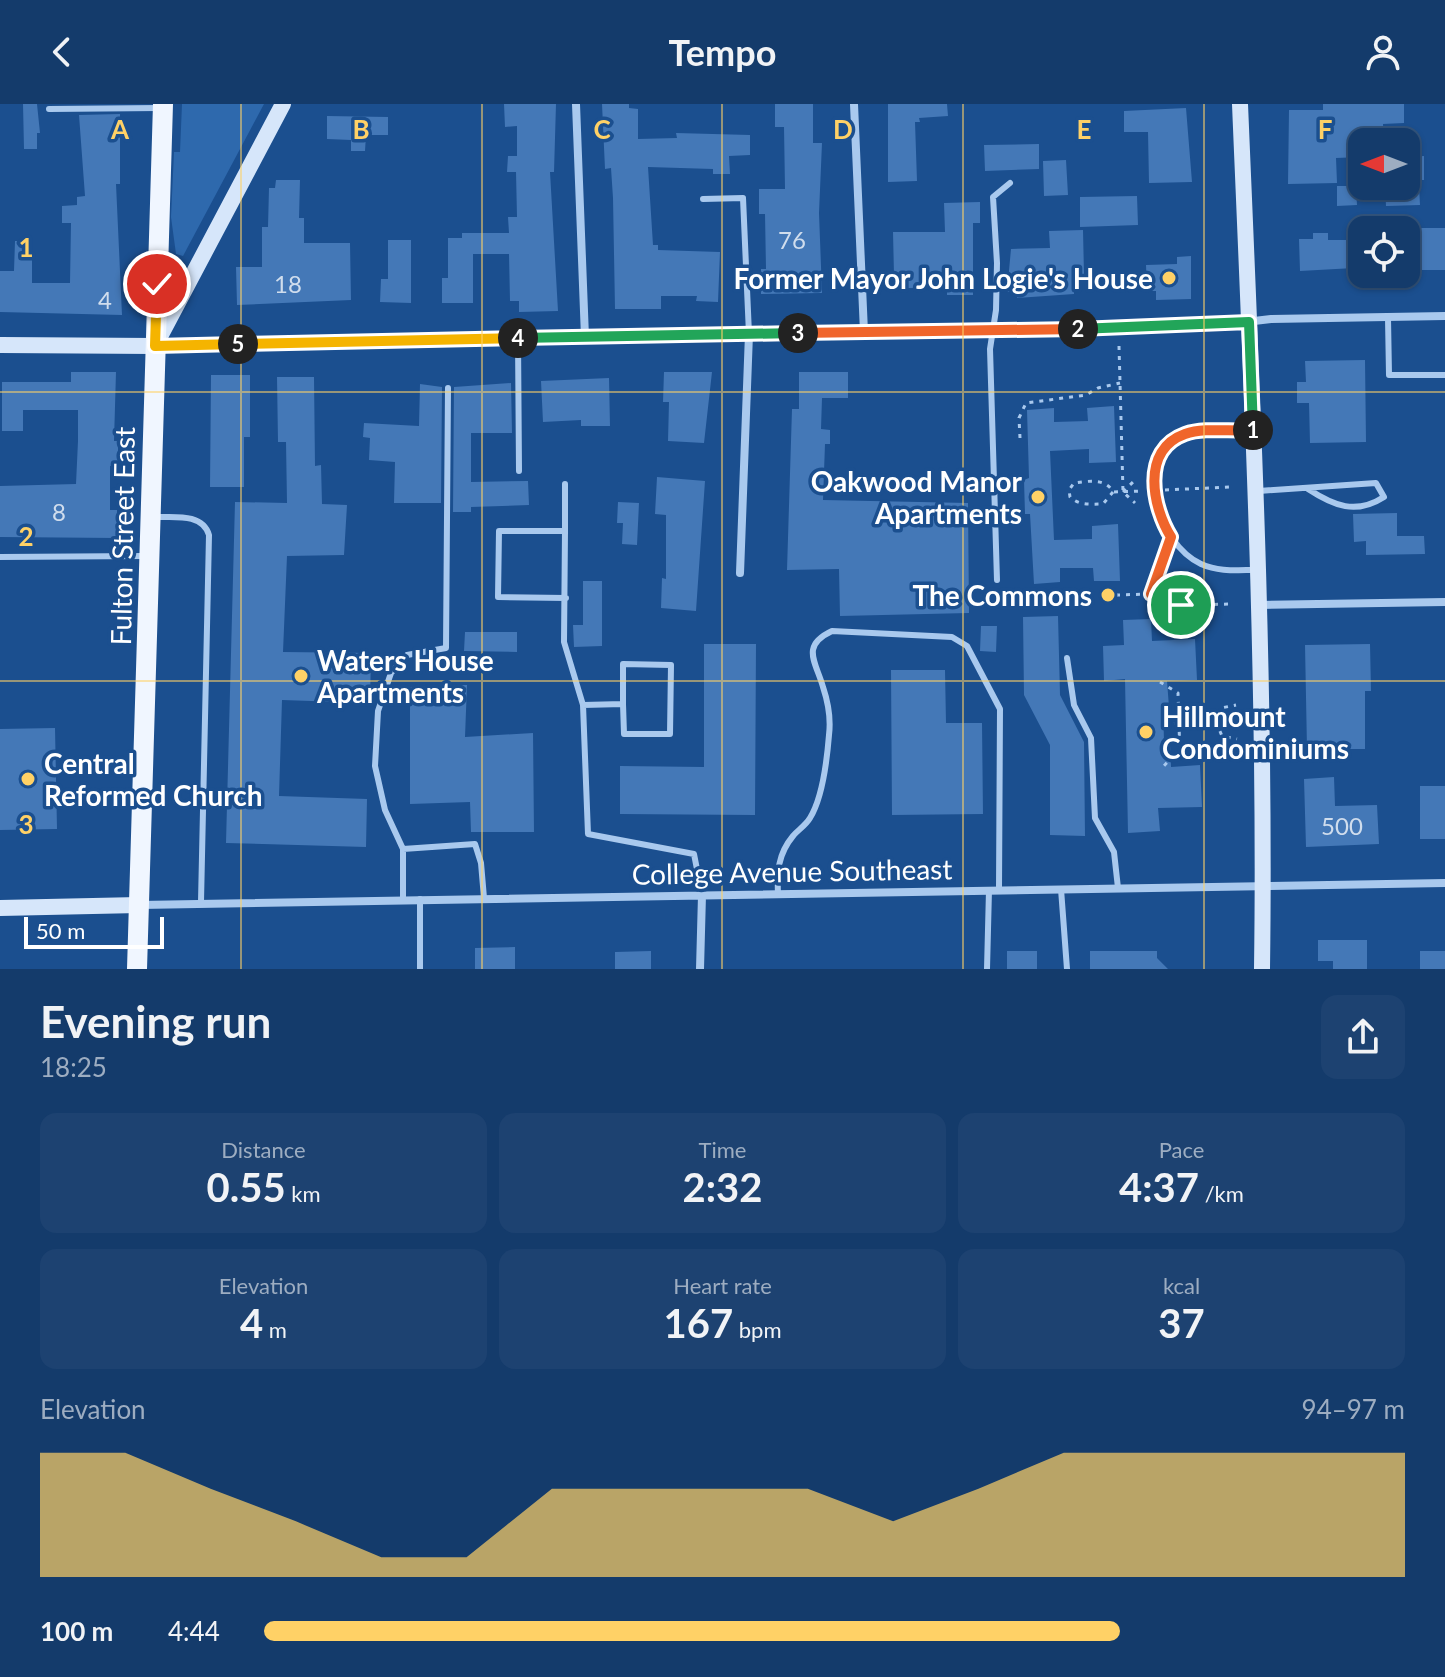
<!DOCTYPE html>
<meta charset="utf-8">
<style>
body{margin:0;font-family:Lato,sans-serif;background:#1d4271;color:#f1f3f6;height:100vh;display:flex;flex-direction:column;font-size:30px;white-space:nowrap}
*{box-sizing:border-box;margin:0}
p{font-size:26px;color:#9dadc1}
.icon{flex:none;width:44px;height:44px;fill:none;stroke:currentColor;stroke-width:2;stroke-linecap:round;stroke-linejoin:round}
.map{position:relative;height:865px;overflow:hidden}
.drawer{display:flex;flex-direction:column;background:#143b6b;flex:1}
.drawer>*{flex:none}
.needle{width:52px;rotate:270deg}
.controls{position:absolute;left:1348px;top:24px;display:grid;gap:16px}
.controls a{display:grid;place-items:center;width:72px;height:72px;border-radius:16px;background:#143b6b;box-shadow:0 2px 6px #0004,0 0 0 2px #33557e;font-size:40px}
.scale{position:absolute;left:24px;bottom:20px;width:140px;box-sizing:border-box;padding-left:8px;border:4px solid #fff;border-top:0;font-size:22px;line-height:28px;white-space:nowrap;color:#fff;-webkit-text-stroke:6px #1b4f8f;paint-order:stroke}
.pin{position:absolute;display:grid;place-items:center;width:68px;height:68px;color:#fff;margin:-34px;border:4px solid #fff;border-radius:50%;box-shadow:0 2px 8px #0007}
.km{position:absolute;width:40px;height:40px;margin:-20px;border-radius:50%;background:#222;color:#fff;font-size:22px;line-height:40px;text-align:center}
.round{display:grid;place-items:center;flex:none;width:84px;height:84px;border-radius:16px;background:#1d4271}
.overview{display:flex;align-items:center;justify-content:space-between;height:136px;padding:0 40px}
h1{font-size:44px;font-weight:700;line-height:60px}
.figures{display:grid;grid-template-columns:repeat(3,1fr);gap:12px;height:136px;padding:8px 40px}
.figures div{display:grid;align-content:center;border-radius:16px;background:#1d4271;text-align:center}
.figures b{font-size:40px;font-weight:700}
.figures small{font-size:22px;font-weight:400}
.figures p{font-size:22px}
.chart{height:224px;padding:16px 40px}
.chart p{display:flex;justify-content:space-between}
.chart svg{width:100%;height:144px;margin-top:8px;fill:#ffd166;opacity:.7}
ul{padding:0 40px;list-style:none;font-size:26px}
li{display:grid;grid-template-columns:128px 96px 1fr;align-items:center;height:60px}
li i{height:20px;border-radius:10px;background:#ffd166}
header{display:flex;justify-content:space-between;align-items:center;height:104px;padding:0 40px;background:#143b6b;font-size:36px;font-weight:700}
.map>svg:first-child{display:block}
.green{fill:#2e69ad}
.building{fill:#4478b7}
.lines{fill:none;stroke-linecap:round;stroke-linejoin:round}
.path{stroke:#a9c9ee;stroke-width:3;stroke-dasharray:4 6;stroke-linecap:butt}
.lane{stroke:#a9c9ee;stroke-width:6}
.street{stroke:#a9c9ee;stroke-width:8}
.secondary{stroke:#d6e6fa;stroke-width:16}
.primary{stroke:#f0f6ff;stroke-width:20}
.split-1-casing{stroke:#fff;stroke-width:16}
.split-2-casing{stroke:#fff;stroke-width:16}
.split-3-casing{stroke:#fff;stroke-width:16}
.split-4-casing{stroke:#fff;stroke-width:16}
.split-5-casing{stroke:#fff;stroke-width:16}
.split-6-casing{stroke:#fff;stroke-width:16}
.split-1{stroke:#f0652b;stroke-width:10}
.split-2{stroke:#22a559;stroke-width:10}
.split-3{stroke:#f0652b;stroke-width:10}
.split-4{stroke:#22a559;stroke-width:10}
.split-5{stroke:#f5b400;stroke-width:10}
.split-6{stroke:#f5b400;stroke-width:10}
.grid{fill:none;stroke:#ffd166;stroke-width:2;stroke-opacity:0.55}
.poi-dot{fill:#ffd166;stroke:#1b4f8f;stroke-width:3}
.labels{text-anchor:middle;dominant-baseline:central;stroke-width:7;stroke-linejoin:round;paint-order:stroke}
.number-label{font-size:24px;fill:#d0dded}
.poi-label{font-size:28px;font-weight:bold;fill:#fff;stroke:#1b4f8f;text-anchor:end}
.street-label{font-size:28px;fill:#fff;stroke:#1b4f8f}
.grid-label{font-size:26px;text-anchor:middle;font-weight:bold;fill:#ffd166;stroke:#1b4f8f;stroke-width:7;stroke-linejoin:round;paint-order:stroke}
</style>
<header><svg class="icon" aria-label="back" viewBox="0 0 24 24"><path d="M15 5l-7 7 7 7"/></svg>Tempo<svg class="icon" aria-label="person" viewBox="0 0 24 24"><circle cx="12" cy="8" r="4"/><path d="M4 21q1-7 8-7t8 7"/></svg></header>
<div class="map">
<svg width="1445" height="865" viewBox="0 0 1445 865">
<rect width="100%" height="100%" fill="#1b4f8f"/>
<!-- green -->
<path class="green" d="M182,0h82l-81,152 -7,-2 -5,-37 3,-65h6z"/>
<!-- building -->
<path class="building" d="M23,0h14l3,29h-3v16h-13z
M504,0h52l-2,68h-4l8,139 -39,1v-11h-9l-1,-47h-36v49h-31v-25h6v-40h14v-5h47l-1,-16h9l-1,-45h-9l1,-16h9v-30l-12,1z
M602,0h27v4l9,1v30l39,-1 -1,-5 74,2v20l-21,1 1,18h-17v-5l-65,-2 5,78h5v5l62,2 -2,50 -22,-1 1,-5h-36v13h-46l-2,-111 -2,-30 -6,1z
M775,0h38v39h9l-3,70 3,80 -61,1v-25h5l-1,-55h-6v-25h26l-1,-62h-9z
M888,0h59l1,12 -29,2 1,4h-5l2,59 -29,1z
M1323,0h81v19l-21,1 1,18h-22v15l-26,1 1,25 -49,1 1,-74h34z
M1186,4l6,74 -43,1 -1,-51h-24v-21z
M120,10v70h-4l6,131 -122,-3v-41h14l1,-30h17v42h38l1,-60h-9v-17l15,-1v-8l8,-1 -6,-81z
M327,12l61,1v18h-22l-1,16h-14v-11l-24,-1z
M1039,40v25l-54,2 -1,-26z
M1424,52v24h-18v-23z
M1066,56l2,35 -24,1 -1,-35z
M276,76h24l-1,38h5v25h46l1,57 -114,5 -1,-38h26v-40h6l1,-39h6z
M1337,82h19l1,19 -20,1z
M1385,82h34l1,19 -34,1z
M1137,92l1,29 -58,2v-30z
M980,98v21h-7v72h-26v-7h-47l-1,-13h-5l-1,-43h52l-1,-29z
M1414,124h31v42h-32z
M1083,126l1,44 -10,1v19l-57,4v-6h-10l4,-43 39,-1 -1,-17z
M1313,129h15v7h25l1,28 -54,3 -1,-32h14z
M388,136h23v63l-31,-1 1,-23h7z
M1191,152v43l-35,1v-9h-9l-1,-26 31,-1v-7z
M1365,256l1,82 -56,1 -1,-40h-12v-21h9l-1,-21z
M71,268h45l-2,69h4v25h-8v44h7v28l-117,-1v-51l76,-2 2,-43v-31h-55v21h-21v-49h69z
M664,268h48l-8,71 -36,-2 1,-39h-6z
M799,268h49v26h-26l-1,31 9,1v14h-5l-2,56 145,3 1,110 -129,3 -1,-47 -52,1 5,-161h7z
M211,271h39v62h-6v50h-34z
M277,273h37l1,89 6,-1 1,39 25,1 -3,50 -57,1 -4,96 88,1 -1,50 -88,-3 -3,96 88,3 -1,48 -140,-4 9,-341 52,1 -1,-61h-8z
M609,274l1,48h-29v-6l-38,2 -2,-41z
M511,279l1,50h-41v49l57,-1 1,24 -58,2v5h-18l1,-125z
M420,280l22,3 -1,116h-47l1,-41 -26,-2 1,-22 -7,-1 1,-14 55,3z
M1114,302l2,56 -27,1v-14l-39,2 4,89 38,-1v-13l26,-2 2,57h-26l-1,-13h-33v14l-26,2 -4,-70h-5l-1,-34 5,-2 -2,-68 27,-2v14l34,-1 -1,-13z
M657,373l48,4 -9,130 -35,-3 1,-30 4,1v-64l-11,-1z
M618,398l21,1 -2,42 -15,-1 1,-21h-6z
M1397,409v23h27l1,18 -59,1v-14l-12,1 -1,-28z
M583,477h19v65l-28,1 -1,-22h10z
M1058,512l2,79 24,47 1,94 -35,-1v-90l-26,-50 -1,-78z
M1151,515l1,22 43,-2 2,41 -30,1 2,26h-6l1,34h6l1,26 29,-2 2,42 -44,1 2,23 -32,2 -3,-154 -21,2 -1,-35 21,-1 -1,-25z
M981,522h16l-1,26 -16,-1z
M465,528h52v20l-53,-1z
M704,540h52l-1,171 -135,-1v-48l84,1z
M1370,540l1,47h-6v58h-58l-2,-104z
M891,566h54l1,53h36l1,91 -91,1z
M467,581l-2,52 68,-4 1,99h-63l-1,-30 -60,2v-117z
M55,624l2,101 -57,1v-101z
M1334,673l1,29 42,-1 2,39 -73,3 -2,-68z
M1420,682h25v53h-25z
M1318,836h49v29h-34v-8h-15z
M515,843v22h-40v-21z
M651,847v18h-36v-17z
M1007,847h30v18h-30z
M1090,847h67v7l11,11h-78z
M1420,847h25v18h-25z"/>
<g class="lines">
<!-- path -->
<path class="path" d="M1119,242l4,146 12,11
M1020,334l-1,-20 7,-15 60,-8 12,-7 22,-5
M1165,386l65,-3
M1113,388l-10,12c-13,0 -23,2 -33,-7l-1,-7 5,-7c14,-2 32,-5 39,9l29,-1
M1123,388l11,-11
M1151,490l14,-46
M1116,491l35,-1 30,11 53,-1
M1160,578l18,11 2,63 -8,1 -9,10
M1216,618l6,14 15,3
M1164,620l52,-2 5,-14 15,-3"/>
<!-- lane -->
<path class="lane" d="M49,5l110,-1
M703,95l40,-1 6,136
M1388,214l1,57h56
M518,234l1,133
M1253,327c-21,0 -48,-4 -68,3 -57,19 -28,110 16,130 18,8 36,6 55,6
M565,380v47
M1259,387l117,-8 8,14c-28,18 -50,9 -76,-8
M153,413c19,1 49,-5 56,18l-8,367
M0,453l144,-1
M997,476l-7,-231 6,-39 1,-47 -4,-66 17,-14
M566,494l-68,-1 1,-66h66l-1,111 19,63 5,129 106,20 8,41
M1067,554l7,47 17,33 4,80 19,34 4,36
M583,601l40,-1 1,30h46l1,-69 -48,-1v40
M403,745l72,-5 6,19 3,35
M1061,785l6,80
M778,790c-1,-22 0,-40 15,-58 5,-6 13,-11 17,-18 13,-21 17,-58 19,-83 2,-16 -1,-33 -6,-48 -7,-25 -23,-41 9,-56l120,6 15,9 33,63 -1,181
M403,795v-50l-18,-39 -10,-44 3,-55 13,-38 16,-18 39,-7 2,-260
M420,795v70
M987,865l2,-79"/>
<!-- street -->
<path class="street" d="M576,0l9,233
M854,0l10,228
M158,242l937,-17 125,-4 51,-6 174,-3
M740,469l9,-239
M1260,501l185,-3
M140,801l1305,-22
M700,865l2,-74"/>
<!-- secondary -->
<path class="secondary" d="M1240,0c12,288 26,577 22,865
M0,241l155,1 128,-242
M0,804l139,-3"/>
<!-- primary -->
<path class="primary" d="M137,865l26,-865"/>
</g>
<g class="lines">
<!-- split-1 casing -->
<g class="split-1-casing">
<path id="split-1" d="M1181,501l-30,-11 20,-57c-18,-29 -31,-87 14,-103 20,-7 47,-2 68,-4"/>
</g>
<!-- split-2 casing -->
<g class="split-2-casing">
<path id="split-2" d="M1078,225l171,-7 4,108"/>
</g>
<!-- split-3 casing -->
<g class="split-3-casing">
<path id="split-3" d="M798,229l280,-4"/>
</g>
<!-- split-4 casing -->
<g class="split-4-casing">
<path id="split-4" d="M518,234l280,-5"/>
</g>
<!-- split-5 casing -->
<g class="split-5-casing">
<path id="split-5" d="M238,240l280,-6"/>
</g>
<!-- split-6 casing -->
<g class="split-6-casing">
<path id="split-6" d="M157,180l-2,62 83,-2"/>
</g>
<!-- split-1 -->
<use href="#split-1" class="split-1"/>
<!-- split-2 -->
<use href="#split-2" class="split-2"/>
<!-- split-3 -->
<use href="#split-3" class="split-3"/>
<!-- split-4 -->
<use href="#split-4" class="split-4"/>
<!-- split-5 -->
<use href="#split-5" class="split-5"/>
<!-- split-6 -->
<use href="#split-6" class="split-6"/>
</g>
<!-- grid -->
<path class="grid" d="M241,0v865M482,0v865M722,0v865M963,0v865M1204,0v865M0,288h1445M0,577h1445"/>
<!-- markers -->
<g class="poi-dot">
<circle cx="1169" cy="174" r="8"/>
<circle cx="1038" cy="393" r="8"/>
<circle cx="1108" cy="491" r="8"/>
<circle cx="301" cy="572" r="8"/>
<circle cx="1146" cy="628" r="8"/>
<circle cx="28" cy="675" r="8"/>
</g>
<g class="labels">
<!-- number labels -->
<g class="number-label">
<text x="792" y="135">76</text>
<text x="288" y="179">18</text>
<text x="105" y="195">4</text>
<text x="59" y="407">8</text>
<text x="1342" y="721">500</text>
</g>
<!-- poi labels -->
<g class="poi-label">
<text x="1153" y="174">Former Mayor John Logie's House</text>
<text x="1022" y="377">Oakwood Manor<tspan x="1022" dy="32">Apartments</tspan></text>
<text x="1092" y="491">The Commons</text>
<text x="317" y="556" text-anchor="start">Waters House<tspan x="317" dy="32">Apartments</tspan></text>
<text x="1162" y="612" text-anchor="start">Hillmount<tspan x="1162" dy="32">Condominiums</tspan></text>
<text x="44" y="659" text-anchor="start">Central<tspan x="44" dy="32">Reformed Church</tspan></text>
</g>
<!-- street labels -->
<g class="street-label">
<text transform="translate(122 432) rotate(-89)">Fulton Street East</text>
<text transform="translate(792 767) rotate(-1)">College Avenue Southeast</text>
</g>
</g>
<g class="grid-label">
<text x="120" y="35">A</text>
<text x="361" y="35">B</text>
<text x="602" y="35">C</text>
<text x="843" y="35">D</text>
<text x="1084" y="35">E</text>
<text x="1325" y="35">F</text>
<text x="26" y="153">1</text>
<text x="26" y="442">2</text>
<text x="26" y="730">3</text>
</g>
</svg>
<div class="controls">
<a><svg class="needle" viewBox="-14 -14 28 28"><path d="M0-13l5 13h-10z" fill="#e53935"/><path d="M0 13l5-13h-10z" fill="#9dadc1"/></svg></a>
<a><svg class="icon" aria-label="locate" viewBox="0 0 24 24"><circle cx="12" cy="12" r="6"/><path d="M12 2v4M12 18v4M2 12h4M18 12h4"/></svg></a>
</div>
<div class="scale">50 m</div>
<div class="pin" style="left:1181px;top:501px;background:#1e9e55"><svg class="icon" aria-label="arrive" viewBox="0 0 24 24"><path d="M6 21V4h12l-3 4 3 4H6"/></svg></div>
<div class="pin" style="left:157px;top:180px;background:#d93025"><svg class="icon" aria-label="check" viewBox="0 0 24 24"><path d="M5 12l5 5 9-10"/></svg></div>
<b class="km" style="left:1253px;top:326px">1</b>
<b class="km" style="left:1078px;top:225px">2</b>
<b class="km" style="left:798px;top:229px">3</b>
<b class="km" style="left:518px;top:234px">4</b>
<b class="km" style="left:238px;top:240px">5</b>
</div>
<section class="drawer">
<div class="overview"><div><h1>Evening run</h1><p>18:25</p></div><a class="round"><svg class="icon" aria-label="share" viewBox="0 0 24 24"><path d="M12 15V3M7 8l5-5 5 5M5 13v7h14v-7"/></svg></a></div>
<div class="figures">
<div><p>Distance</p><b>0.55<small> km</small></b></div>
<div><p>Time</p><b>2:32</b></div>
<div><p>Pace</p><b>4:37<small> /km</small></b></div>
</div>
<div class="figures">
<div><p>Elevation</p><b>4<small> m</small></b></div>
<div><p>Heart rate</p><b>167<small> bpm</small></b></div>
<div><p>kcal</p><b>37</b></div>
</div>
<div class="chart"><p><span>Elevation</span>94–97 m</p>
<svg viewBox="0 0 160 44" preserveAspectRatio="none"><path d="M0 44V6L10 6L20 17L30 27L40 38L50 38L60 17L70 17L80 17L90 17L100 27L110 17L120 6L130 6L140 6L150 6L160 6V44z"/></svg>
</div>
<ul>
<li><b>100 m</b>4:44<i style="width:75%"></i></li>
</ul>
</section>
